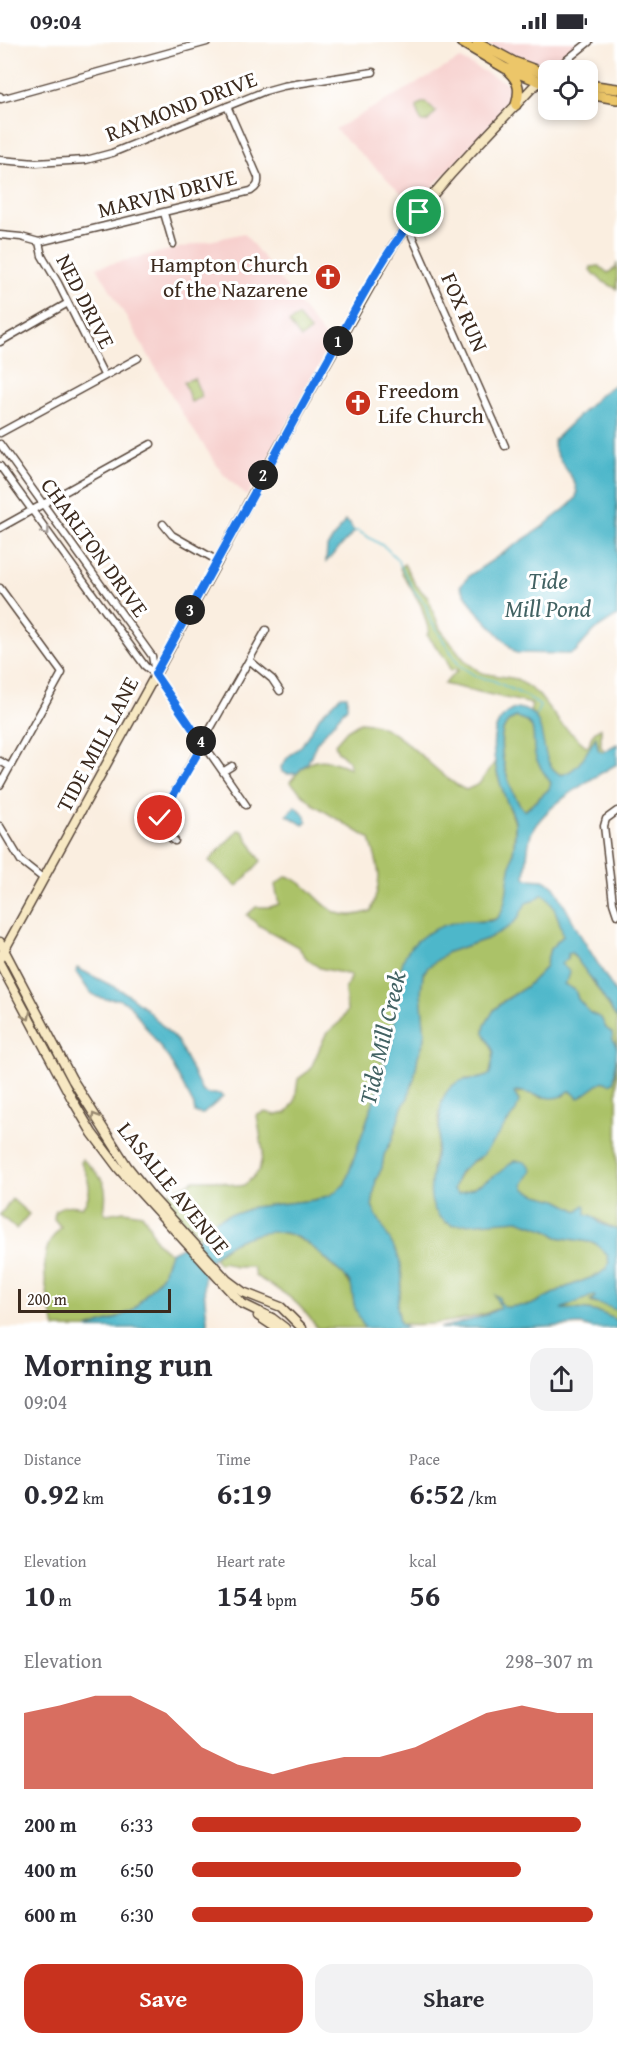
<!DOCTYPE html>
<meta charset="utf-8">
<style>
body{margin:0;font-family:"Gentium Book Plus",serif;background:#f2f2f3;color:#2b2b33;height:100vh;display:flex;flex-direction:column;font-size:22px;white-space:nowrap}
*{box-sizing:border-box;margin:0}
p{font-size:20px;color:#7c7c81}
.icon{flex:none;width:33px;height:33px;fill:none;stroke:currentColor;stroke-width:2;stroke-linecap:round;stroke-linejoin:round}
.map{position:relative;height:1286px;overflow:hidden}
.details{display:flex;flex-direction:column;background:#fff;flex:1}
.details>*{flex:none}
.buttons{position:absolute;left:538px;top:18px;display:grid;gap:12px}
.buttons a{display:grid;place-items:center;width:60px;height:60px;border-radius:12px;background:#fff;box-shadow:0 3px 9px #0003;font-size:30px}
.scale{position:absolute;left:18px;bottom:15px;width:153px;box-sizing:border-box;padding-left:6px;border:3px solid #3b2a1e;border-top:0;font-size:16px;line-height:21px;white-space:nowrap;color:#3b2a1e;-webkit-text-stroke:4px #fff;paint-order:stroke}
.pin{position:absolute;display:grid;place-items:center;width:51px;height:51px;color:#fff;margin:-26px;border:3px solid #fff;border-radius:50%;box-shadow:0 2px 6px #0007}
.km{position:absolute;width:30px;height:30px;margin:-15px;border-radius:50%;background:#222;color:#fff;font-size:16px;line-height:30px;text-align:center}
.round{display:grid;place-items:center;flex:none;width:63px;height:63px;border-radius:18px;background:#f2f2f3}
.overview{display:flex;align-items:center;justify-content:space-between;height:102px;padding:0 24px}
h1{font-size:33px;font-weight:700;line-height:45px}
.stats{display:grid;grid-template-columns:repeat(3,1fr);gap:9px;height:102px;padding:6px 24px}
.stats div{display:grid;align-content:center}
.stats b{font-size:30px;font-weight:700}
.stats small{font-size:16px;font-weight:400}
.stats p{font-size:16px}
.chart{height:168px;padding:12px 24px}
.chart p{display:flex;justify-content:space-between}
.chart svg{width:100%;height:108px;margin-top:6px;fill:#c8321e;opacity:.7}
.action{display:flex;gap:12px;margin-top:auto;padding:12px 24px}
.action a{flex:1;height:69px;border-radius:18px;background:#c8321e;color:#fff;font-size:24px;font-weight:700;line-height:69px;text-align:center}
.action a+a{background:#f2f2f3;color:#2b2b33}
ul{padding:0 24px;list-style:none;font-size:20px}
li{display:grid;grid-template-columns:96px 72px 1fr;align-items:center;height:45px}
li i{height:15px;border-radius:8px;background:#c8321e}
.status{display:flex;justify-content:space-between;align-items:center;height:42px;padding:0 30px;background:#fff;direction:ltr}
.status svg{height:16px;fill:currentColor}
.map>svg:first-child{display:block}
.built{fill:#f7d0ce}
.green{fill:#abc267;stroke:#737642;stroke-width:1.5}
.water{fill:#4db7ca;stroke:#447074;stroke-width:1.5;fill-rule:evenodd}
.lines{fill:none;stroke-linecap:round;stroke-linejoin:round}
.stream{stroke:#4db7ca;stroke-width:1.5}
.street-casing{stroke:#58473b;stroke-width:9}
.secondary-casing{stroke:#58473b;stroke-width:11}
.primary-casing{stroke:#58473b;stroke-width:12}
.street{stroke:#fff;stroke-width:6}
.secondary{stroke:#f7e8c3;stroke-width:8}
.primary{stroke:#ecc669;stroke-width:9}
.oneway{stroke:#a79f9a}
.oneway2{stroke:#998970}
.route-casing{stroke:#fff;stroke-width:12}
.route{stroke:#1a73e8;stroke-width:8}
.labels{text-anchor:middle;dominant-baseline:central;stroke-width:6;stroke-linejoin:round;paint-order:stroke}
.street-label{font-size:22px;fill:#3b2a1e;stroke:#fff}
.poi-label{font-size:22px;fill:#3b2a1e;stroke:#fff;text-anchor:end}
.water-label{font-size:24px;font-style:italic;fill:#426263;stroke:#fff}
</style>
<div class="status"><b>09:04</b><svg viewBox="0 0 49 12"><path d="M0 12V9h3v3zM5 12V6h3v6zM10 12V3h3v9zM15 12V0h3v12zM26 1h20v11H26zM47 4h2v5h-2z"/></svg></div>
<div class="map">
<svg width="617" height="1286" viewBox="0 0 617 1286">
<rect width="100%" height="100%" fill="#fff"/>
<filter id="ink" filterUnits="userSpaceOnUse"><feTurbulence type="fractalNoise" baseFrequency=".0167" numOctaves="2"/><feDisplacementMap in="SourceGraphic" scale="12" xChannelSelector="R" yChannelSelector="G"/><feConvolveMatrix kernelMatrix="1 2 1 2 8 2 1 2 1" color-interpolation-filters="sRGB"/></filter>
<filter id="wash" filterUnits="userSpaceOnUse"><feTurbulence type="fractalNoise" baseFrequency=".008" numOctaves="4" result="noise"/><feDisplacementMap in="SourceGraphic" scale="24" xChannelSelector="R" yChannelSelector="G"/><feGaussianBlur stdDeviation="1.35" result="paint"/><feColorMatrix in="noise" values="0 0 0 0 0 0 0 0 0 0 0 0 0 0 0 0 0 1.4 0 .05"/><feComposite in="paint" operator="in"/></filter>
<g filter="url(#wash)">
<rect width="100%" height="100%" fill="#faeee0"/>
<!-- built -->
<path class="built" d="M486,0h99l-34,28 -45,-16z
M460,17l48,25 3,18 -96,104 -80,-77z
M244,191l87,112 -84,151 -24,-22 -41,-61 -85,-146z"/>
<!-- green -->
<path class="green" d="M421,61h5l10,9 -9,10h-5l-4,-7 -1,-8z
M617,221v26l-15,-8 -12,-11 1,-3 8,-1 9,7 8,-5z
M298,274l12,15 -9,7 -12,-15z
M194,336l8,19 -11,5 -7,-20z
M404,522l11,20 13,14 12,31 26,33 16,11 35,6 21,15 24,31 24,21 3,-1c2,-8 3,-14 12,-17v19l5,5 -4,1 -4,-4v-6l-4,-3c-4,16 -18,31 -33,35 -20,-11 -21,-39 -25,-59l-6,-4 2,-8 -88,-20 14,-14 -3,-1 -5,2 -3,-10 -20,-26 2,-4 -8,-26 -19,-32 -2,-5z
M519,675c22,11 11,19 16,36 4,11 12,20 16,31l-2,5 -25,22c-14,-16 -40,-90 -5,-94z
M360,680c40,0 70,51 106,68l13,-6 16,-22 2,12 18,49 -1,22 -8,56 -6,14 -4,4 -21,3 -7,-1 -26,5 -41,42 -10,81 -11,9 5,6v4l-40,116 -14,11 -17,5 -61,7 -14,6 -10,1 -13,6 -17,18 -17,-17 -19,-26 32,-15h20l24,6 6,-1 14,-14 4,-19 -6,-37 9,-3 10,3 11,-2 8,-12 3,-22 12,-9 16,-36 15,-13 6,-10 -2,-21 6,-15 -31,-7 -12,-8 -10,-13 -40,-22 -11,-10 9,-8h14l9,-3 -4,-19 12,-9c36,13 36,52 84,35 12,-34 9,-39 -1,-72l-56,-34 -24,-23c18,-25 32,-27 60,-14l-1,-7 -11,-9 -3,-8 12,-14z
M238,788l5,1 18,30 -24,26 -28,-26z
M543,852c10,6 18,30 20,42l-13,13 -5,19 -19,19 -23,14 -9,9 -9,15 -1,7 10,20 -4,22 -5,4 -20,1 -13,7 -13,26v25l-7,30v36l6,10 8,10 72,-3 32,11 7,6 38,6 12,12 2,7 -3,7 -8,6 -36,14 -31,16 -25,2 -6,-4 -1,-6 -4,-1 5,11c-20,12 -79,21 -100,16l-3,-17 5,-25 -30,-74 4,-28 6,-11 2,-13 8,-15 10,-33 5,-7 7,-21 4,-23 7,-17 -4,-47 2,-18 5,-7 20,-15 39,-13 38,-36 10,-3z
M570,910l13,14 34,53v28l-4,-7 -1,-7 -6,-5 -5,-10 -11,-5 -12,-14 -3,-9 -11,-6 -4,-20 8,-6v-5z
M617,1019v169c-9,-4 -23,-14 -31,-16l-4,-6 -4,3 -21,-11 -20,-5 -13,-6 -1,-4 -34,-4 -31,13 -5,-5c5,-13 11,-26 26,-30l40,-58 -5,-8 12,-1 14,5 24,-1 5,-5 12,6 22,-16 12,-6 -1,-10z
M82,1117c21,18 27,25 22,53l3,2 17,-3 18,3c14,18 6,25 28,39l-8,22 -30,36 -20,9 -25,8h-32c-5,-23 -16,-58 -7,-82 3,-8 8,-13 13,-19l-7,-8 1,-8c8,-7 17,-6 27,-4 13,-15 6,-29 -1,-45z
M12,1157l17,15 -13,15 -16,-14z
M276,1189l17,5 19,9 21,22 10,7 9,13 2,17 10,24h-47c-20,-29 -32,-35 -62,-52l-2,-9h-18l-11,-5 -5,2 -5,-6c15,-18 39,-25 62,-27z
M591,1253l4,2 -5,4 2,2 15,2 10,6v10c-19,-12 -34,-13 -57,-11z"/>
<!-- water -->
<path class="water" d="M617,341v233l-22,14 -20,22 -5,2 -54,-1 -41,-44 -15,-23 10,-11 74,-49c7,-8 29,-21 32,-29 6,-18 -26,-39 -22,-57l48,-47z
M345,479l5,3 4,8 -28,30 1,-15z
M341,654h6v11l-30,35 -9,20 -11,11 -9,1 -6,-2 -1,-5 7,-10 14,-12 18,-29z
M517,666c38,4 15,52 44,67 19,-5 25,-23 35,-38l2,12 4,3 15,-8v20c-25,14 -76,44 -86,70 -4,13 -4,29 -6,42l2,3 16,1 11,6 28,52 35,57v24l-24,-38 -21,-28h-4v5l-7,6 9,8 -2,7 -4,5 11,6 3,9 12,14 11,5 5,10 6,5 1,7 4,7 -3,35 -5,2 -6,-3 -22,16 -3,1 -7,-7h-2c-15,15 -36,1 -53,0l-2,2 5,8 -3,10 -33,44 -11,6 -13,12 -6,16 5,5c25,-9 36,-17 56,-33 10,0 13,0 18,9l-9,14 2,5 12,6 20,5 21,11 6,-6 2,1v8l7,2 7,7 17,7v81c-11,-7 -17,-5 -27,-10l5,-4 -1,-2 -33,14c23,1 36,-1 56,12v7h-24l-12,-3 -53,3h-88c23,-6 38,-8 60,-20l-5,-13 4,2 1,6 6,4 25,-2 31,-16 36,-14 8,-6 3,-7 -2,-7 -12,-12 -38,-6 -7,-6 -32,-11 -66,5c-36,-15 -17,-59 -13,-87 2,-18 -3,-38 13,-52 11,-11 28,-3 38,-12l4,-22 -10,-20 1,-7 9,-15 10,-9 22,-14 19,-19 5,-19 13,-13c-2,-12 -10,-36 -20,-42l-8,6 -9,3 -8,15 -9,9 -22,12 -39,13 -20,15 -5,7 -2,18 4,47 -7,17 -4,23 -7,21 -5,7 -10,33 -8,15 -2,13 -6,11 -4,28 25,46 4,12 1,16 -5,25 3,17 8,5h-44c-3,-8 -9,-17 -10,-25 -2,-8 -1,-15 -5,-22 -5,-7 -11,-10 -17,-16 -28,-28 -47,-42 -88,-27 -16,5 -31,16 -39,31 -4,8 2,47 3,59h-121l25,-8 20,-9 30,-36 8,-22 29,-15 17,-18 14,-6 9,-1 14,-6 61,-7 17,-5 14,-11 40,-116v-5l-6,-5 4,-2 8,-8c4,-23 5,-76 15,-94 12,-20 40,-33 63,-33 8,0 20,2 27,-2 9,-5 11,-29 12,-38 3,-19 9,-40 7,-59 -1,-8 -6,-15 -9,-22 -10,-27 -27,-79 11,-92zM516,675c24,6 15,20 19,38 3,11 10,19 16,28l-2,6 -24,22c-15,-14 -31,-67 -20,-85 2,-4 7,-7 11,-9z
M295,764l8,7 4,8 -4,4 -16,-10z
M77,926l47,24 20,15 34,35 24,49 6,3h12l3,3 -20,17 -8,-1 -1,-7 -25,-47 -40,-55 -11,-5h-12l-9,-2 -8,-6 -13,-19z"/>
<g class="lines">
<!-- stream -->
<path class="stream" d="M354,489h4l27,16 12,12 18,33 11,13 3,13 30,47 18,12 15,3 36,17 12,9 -5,11"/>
</g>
</g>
<g filter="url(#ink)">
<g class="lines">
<!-- street casing -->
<g class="street-casing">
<path id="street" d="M554,28l35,-28
M0,54l1,3 206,-57
M0,118l36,3 50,-3 26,-7 153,-62 18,-5 90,-14
M164,171l9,31
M407,183l98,221
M0,193l21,2 18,5 212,-51c6,-4 8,-7 7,-14l-31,-71
M39,200l3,14 16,27 46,92
M0,300l68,-39
M0,391l138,-75
M0,402l152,212 3,17
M0,424l145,200 10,8 91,131
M163,482l9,11 46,26
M0,486l151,-84
M0,546l62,85 -62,112
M249,618l23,19 8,12
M0,719l10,6
M224,729l8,-5
M617,769l-11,8 -2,7 9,77 4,12
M0,784l21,35 23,18
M175,799l-15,-11 -2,-7 2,-5 106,-188"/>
</g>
<!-- secondary casing -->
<g class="secondary-casing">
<path id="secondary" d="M0,900l72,137 55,87 24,30 76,84 16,12 38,15 21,21
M0,916l218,-397 42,-81 133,-234c38,-55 93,-109 140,-159l12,-9
M0,922l72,135 20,34 27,36 122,134 31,15 13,10
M258,1274l18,12"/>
</g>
<!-- primary casing -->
<g class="primary-casing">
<path id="primary" d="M461,0l44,26 44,17
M477,0l37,20 35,13
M509,30c11,10 11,20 7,33
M588,43l29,4
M588,52l29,5"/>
</g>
<!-- street -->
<use href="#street" class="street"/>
<!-- secondary -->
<use href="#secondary" class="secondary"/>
<!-- primary -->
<use href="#primary" class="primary"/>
</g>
<!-- one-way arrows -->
<defs><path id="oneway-chevron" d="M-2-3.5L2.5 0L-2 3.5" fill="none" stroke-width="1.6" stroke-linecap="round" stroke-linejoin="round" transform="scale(1.5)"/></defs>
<use class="oneway" href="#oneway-chevron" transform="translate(46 489) rotate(54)"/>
<g class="oneway2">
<use href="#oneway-chevron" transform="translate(27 974) rotate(61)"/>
<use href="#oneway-chevron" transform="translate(95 1075) rotate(-122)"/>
</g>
</g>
<g class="lines" filter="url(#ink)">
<!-- route casing -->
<g class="route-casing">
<path id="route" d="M160,776l43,-74 -48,-70c57,-103 112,-206 169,-308 28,-50 58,-112 95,-154"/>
</g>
<!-- route -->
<use href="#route" class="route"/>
</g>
<!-- icons -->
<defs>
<g id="church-disc" transform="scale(1.35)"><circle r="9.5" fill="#c8321e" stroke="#fff"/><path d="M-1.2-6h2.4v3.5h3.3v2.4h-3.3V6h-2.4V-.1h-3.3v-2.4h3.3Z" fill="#fff"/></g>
</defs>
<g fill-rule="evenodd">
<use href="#church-disc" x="328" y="235"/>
<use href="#church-disc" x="358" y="361"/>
</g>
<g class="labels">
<!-- street labels -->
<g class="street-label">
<text transform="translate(181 64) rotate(-21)">RAYMOND DRIVE</text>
<text transform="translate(167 151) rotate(-14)">MARVIN DRIVE</text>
<text transform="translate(86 259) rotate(63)">NED DRIVE</text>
<text transform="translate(465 270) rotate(66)">FOX RUN</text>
<text transform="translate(95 505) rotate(54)">CHARLTON DRIVE</text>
<text transform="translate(97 702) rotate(-62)">TIDE MILL LANE</text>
<text transform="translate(174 1146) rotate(51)">LASALLE AVENUE</text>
</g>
<!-- poi labels -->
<g class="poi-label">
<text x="308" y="222">Hampton Church<tspan x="308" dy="25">of the Nazarene</tspan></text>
<text x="378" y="348" text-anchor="start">Freedom<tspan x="378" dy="25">Life Church</tspan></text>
</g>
<!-- water labels -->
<g class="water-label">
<text x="548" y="538">Tide<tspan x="548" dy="28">Mill Pond</tspan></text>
<text transform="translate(382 996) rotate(-77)">Tide Mill Creek</text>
</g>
</g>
</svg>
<div class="buttons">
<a><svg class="icon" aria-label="locate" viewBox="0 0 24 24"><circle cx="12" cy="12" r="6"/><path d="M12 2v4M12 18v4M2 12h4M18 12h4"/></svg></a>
</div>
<div class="scale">200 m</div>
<div class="pin" style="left:419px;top:170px;background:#1e9e55"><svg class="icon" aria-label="arrive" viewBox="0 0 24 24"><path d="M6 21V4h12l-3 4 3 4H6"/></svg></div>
<div class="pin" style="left:160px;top:776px;background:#d93025"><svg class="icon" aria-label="check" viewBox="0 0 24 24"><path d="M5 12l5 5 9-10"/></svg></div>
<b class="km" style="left:338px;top:299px">1</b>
<b class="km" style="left:263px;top:433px">2</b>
<b class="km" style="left:190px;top:568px">3</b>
<b class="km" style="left:201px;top:699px">4</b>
</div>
<section class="details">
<div class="overview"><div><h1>Morning run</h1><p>09:04</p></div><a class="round"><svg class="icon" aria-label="share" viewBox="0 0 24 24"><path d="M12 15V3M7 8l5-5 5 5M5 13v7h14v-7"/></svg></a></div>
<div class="stats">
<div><p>Distance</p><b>0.92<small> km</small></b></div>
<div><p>Time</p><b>6:19</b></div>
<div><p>Pace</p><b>6:52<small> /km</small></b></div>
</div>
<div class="stats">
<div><p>Elevation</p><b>10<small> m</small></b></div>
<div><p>Heart rate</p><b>154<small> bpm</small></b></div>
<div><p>kcal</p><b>56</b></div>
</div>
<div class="chart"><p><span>Elevation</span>298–307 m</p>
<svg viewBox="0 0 160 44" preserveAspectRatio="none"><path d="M0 44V13L10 10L20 6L30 6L40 13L50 27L60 34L70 38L80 34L90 31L100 31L110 27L120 20L130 13L140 10L150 13L160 13V44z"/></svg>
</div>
<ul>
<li><b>200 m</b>6:33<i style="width:97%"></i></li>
<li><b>400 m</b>6:50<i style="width:82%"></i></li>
<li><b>600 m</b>6:30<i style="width:100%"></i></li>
</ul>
<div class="action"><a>Save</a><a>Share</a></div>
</section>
